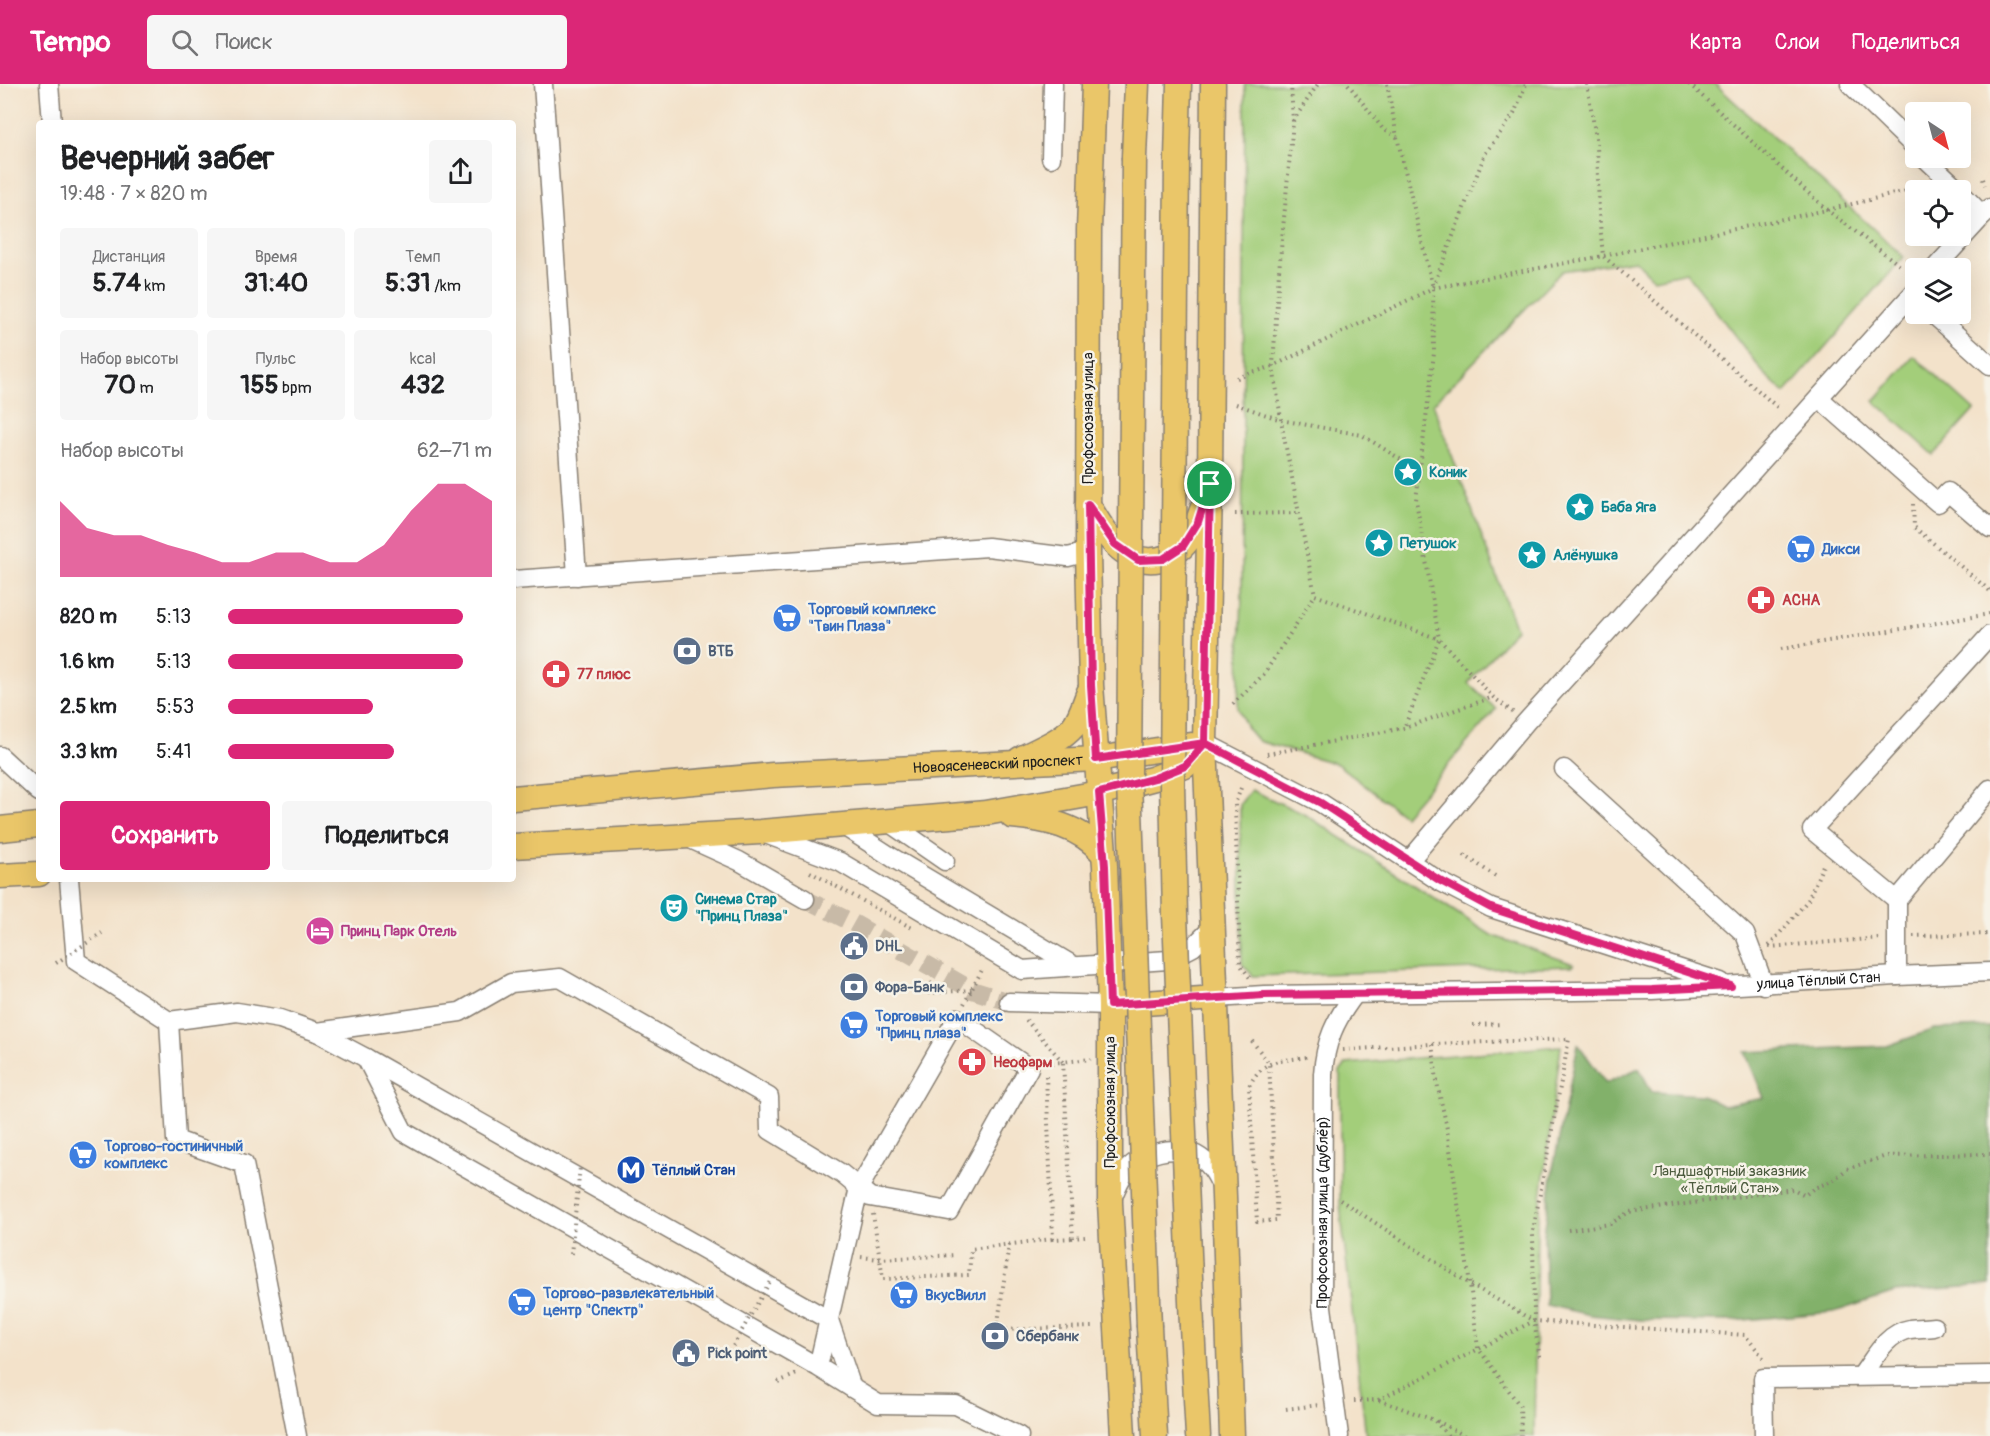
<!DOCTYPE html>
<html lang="ru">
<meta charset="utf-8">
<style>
body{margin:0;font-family:Pangolin,sans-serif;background:#f6f6f6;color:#202124;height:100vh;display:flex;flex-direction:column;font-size:22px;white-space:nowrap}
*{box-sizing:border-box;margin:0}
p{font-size:20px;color:#757577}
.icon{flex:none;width:33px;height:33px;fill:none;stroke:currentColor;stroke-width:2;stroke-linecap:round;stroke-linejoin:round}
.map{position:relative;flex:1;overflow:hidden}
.panel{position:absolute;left:36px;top:36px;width:480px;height:762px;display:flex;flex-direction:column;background:#fff;border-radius:6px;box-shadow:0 6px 24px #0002}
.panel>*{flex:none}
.needle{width:39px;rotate:144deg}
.fabs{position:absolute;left:1905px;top:18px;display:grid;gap:12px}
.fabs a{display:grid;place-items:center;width:66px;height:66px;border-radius:6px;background:#fff;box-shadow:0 6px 24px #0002;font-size:30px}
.pin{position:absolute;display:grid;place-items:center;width:51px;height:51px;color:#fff;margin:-26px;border:3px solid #fff;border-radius:50%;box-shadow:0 2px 6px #0007}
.round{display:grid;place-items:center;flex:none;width:63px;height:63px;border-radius:6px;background:#f6f6f6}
.overview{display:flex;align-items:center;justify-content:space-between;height:102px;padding:0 24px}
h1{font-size:33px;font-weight:800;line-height:45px}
.metrics{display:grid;grid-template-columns:repeat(3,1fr);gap:9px;height:102px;padding:6px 24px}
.metrics div{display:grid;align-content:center;border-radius:6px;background:#f6f6f6;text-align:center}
.metrics b{font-size:26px;font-weight:800}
.metrics small{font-size:16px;font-weight:400}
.metrics p{font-size:16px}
.chart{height:168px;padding:12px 24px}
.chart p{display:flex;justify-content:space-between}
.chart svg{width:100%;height:108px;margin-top:6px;fill:#db2777;opacity:.7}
.action{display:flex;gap:12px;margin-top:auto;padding:12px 24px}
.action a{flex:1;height:69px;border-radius:6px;background:#db2777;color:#fff;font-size:24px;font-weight:800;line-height:69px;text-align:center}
.action a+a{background:#f6f6f6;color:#202124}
ul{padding:0 24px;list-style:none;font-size:20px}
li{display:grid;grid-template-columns:96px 72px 1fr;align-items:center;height:45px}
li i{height:15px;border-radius:8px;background:#db2777}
header{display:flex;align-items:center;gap:36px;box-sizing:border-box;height:84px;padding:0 30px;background:#db2777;color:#fff}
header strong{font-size:28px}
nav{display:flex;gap:33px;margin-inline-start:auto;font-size:21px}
.search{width:420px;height:54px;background:#f6f6f6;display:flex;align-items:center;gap:15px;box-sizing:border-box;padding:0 21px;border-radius:6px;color:#757577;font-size:22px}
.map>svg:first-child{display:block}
.green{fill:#a3ce7a;stroke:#60754b;stroke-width:1.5}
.forest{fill:#82b16a;stroke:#4f6643;stroke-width:1.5}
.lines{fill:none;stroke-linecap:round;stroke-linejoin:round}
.minor-tunnel{stroke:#c8baa7;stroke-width:18;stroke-dasharray:18 9;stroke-linecap:butt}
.minor-casing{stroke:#887f73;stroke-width:21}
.major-casing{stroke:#887f73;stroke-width:27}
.path{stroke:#887f73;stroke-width:4;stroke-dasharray:1.5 4.5;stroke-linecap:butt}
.minor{stroke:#fff;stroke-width:18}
.major{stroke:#eac669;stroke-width:24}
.major-bridge-casing{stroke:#887f73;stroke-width:27;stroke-linecap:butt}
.path-bridge{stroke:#887f73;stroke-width:4;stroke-dasharray:1.5 4.5;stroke-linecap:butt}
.major-bridge{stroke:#eac669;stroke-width:24}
.route-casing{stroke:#fff;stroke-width:12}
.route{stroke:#db2777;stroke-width:8}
.labels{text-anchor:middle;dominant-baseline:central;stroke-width:5;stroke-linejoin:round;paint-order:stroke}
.street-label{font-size:15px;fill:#1c1c1c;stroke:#f7f3e8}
.culture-label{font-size:15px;font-weight:bold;fill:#0d838f;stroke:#f7f3e8;text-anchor:start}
.shop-label{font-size:15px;font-weight:bold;fill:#366cbe;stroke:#f7f3e8;text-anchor:start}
.health-label{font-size:15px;font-weight:bold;fill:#be3a42;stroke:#f7f3e8;text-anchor:start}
.service-label{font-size:15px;font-weight:bold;fill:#4e5e75;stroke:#f7f3e8;text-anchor:start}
.hotel-label{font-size:15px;font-weight:bold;fill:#b23c85;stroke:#f7f3e8;text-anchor:start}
.transit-label{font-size:15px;font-weight:bold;fill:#164399;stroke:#f7f3e8;text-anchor:start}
.park-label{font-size:15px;fill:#4b5a3d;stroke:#f7f3e8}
</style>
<header>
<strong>Tempo</strong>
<div class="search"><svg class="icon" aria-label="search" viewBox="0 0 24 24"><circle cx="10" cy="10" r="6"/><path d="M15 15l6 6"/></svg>Поиск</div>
<nav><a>Карта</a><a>Слои</a><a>Поделиться</a></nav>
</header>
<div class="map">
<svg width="1990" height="1352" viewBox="0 0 1990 1352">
<rect width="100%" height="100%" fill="#f7f3e8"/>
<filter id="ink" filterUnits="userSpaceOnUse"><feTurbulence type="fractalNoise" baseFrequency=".0167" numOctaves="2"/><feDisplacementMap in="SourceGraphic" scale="12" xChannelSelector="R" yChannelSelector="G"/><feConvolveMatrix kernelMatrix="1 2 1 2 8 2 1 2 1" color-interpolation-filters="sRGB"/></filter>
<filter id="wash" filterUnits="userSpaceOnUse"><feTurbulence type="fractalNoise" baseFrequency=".008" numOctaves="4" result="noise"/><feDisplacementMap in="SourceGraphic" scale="24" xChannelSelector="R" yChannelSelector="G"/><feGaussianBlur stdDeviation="1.35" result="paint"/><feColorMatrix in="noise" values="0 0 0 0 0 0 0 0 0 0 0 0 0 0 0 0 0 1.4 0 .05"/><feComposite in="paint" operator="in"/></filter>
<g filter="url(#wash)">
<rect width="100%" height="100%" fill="#f3e2ca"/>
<!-- green -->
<path class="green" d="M1245,0h470l189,173 -119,136 -20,-18 -79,-103 -32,7 -19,-19 -73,11 -129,133 83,225 -48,54 28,26 -92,107 -67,-52 -79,-23 -11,-13 -9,-20 4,-113z
M1914,272l60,54 -40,45 -60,-54z
M1251,706l55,25 185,120 83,29 -2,2 -319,10 -11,-12 -2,-160z
M1561,962l-24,182 -3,208h-168l-26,-231v-133l6,-8z"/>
<!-- forest -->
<path class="forest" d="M1990,943v258l-95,7 -61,20 -102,9 -92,-1 -50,-5 -44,-10 -2,-70 9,-67 25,-124 28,39 33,-15 13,24 50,3 21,11 41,-8 -19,-46 142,-6 47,-17z"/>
</g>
<g filter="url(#ink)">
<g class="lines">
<!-- minor-tunnel -->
<path class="minor-tunnel" d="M805,815l48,24 119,67 37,12"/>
<!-- minor casing -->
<g class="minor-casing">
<g id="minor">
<path d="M49,0l3,39"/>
<path d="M543,0l34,492"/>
<path d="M1850,0l66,64"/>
<path d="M1051,74l2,-74"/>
<path d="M1925,74l34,32"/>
<path d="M1960,108l23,24"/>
<path d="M1935,184l55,-60"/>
<path d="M1933,230l57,51"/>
<path d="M1819,314l119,105 10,-11 42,36"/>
<path d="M513,496l475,-33 80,10 20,-5"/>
<path d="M1990,551l-178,195 85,70 93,-111"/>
<path d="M1205,659l116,60 118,78 52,27 230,74"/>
<path d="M0,672l39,36"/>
<path d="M1564,685l181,165 19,51"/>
<path d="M887,737l58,40"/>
<path d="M842,741l51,33 181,108"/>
<path d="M763,749l77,29 182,108 146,-10 25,-13 20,-20"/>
<path d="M686,753l53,24 66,38"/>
<path d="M1410,776l116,-138 390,-432"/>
<path d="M69,795l7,82 93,60 68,-9 43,7 37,13"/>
<path d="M1897,892v-76"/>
<path id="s1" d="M1216,914l48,-3 388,-5 245,-14 93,-4"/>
<path d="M1009,918l101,3"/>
<path d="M957,934l72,50 -80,143 -79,-14 -11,-9z"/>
<path d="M169,937l7,119 68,24 53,272"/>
<path d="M366,974l463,262 23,68"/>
<path d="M1111,1117c4,-10 8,-21 15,-30 15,-18 49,-27 70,-16 13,7 21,20 26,33"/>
<path d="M818,1283l41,-179 -17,-14 -72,-44 -1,-33 -209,-119 -49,5 -51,29 -143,20 49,26 38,74 414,235 60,37 78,1 63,31"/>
<path d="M1861,1292c13,-17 25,-43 49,-47 8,-1 16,-1 24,-2"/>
<path id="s2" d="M1339,1352l-17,-129 1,-233c2,-32 12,-54 32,-80"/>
<path d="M1764,1352l-1,-58 227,-3"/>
</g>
</g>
<!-- major casing -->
<g class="major-casing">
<g id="major">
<path d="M1094,0l-5,146 -1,322 3,133 14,181 5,139v198l13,233"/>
<path d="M1213,0l-3,400 -5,259 19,453 8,240"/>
<path d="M1134,73l3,-73"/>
<path d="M1177,74l2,-74"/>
<path d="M1088,421c8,13 16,28 27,39 20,20 46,22 67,3 12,-11 18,-31 23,-46"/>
<path d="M1020,675c17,-9 40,-17 53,-32 8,-10 11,-23 16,-35"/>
<path id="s3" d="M513,714l260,-23 323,-16 95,-14"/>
<path d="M1012,732c34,3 68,10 91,37"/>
<path d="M0,745l39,-4"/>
<path d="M513,762l247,-14 226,-19 113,-20 56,-15 30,-12 20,-23"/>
<path d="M0,792l39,-2"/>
<path d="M1116,921l100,-7"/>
<path d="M1192,1242l6,110"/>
<path d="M1149,1243l6,109"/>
</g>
</g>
<!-- path -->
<path class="path" d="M1291,0l2,38 -14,149 -6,95 10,66 32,163 124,44 -35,89
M1348,0l35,45 14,8
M1387,0l10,53 36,151 1,65 -18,147 23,139 54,58 21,16
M1587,0l10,60 2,69 4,43 174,151
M1689,0l138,126 75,57
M1293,37l25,-37
M1983,95l2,6
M1433,203l52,-133 29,-40 12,-30
M1237,294l36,-12 160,-78 170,-32 224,-46 101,-24
M1236,320l45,16 81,15 57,36
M1913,420l1,23 76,64
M1235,430l64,-1
M1781,565l209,-35
M1233,620l31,-30 51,-79
M1267,670l137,-26 89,-31
M1241,704l-6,16 5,160 10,14
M1464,771l34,23
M810,788l104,57
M1913,852l77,-2
M1769,862l39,-46 16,-37
M1769,863l112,-9
M930,899l13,8
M928,909l44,-3
M964,920l19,-36
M1026,936l37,42
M1473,941l30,-1
M1252,957l17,22 8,157 -20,2 -8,-136c15,-28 28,-24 58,-29
M1432,960l6,44 8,35 24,161 8,64 42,58 1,30
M1343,966l89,-6 137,-5 -36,192 1,90 6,38
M1046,979l16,-1
M1046,992l7,163 20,-1
M1340,1116l130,84 64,37 211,14 20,25
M873,1130l10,65 86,-4 2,-26 82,-10
M1568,1146l42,-6 19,-12 164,-23 12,6 9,-7 18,-7 15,-12 39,-13 104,-2
M1085,1153l-12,1 -10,-176 28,-3
M1009,1160l-12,86 95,-3
M861,1173l18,2 77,-4
M778,1298l19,-8
M1379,1316l55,20 14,16
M1354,1317l24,-1 156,-79
M1286,1325l33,-4
M1437,1337l28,15"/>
<!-- minor -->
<use href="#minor" class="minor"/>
<!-- major -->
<use href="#major" class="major"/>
<!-- major-bridge casing -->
<g class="major-bridge-casing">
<path id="major-bridge" d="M1134,73l-5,625 20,545
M1177,74l-5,626 3,131 17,411"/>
</g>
<!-- path-bridge -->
<path class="path-bridge" d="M56,879l46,-30
M571,1170l9,-87
M733,1262l39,-68"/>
<!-- major-bridge -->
<use href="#major-bridge" class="major-bridge"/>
</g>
</g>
<g class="lines" filter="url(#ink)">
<!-- route casing -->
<g class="route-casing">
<path id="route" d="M1210,400l-5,259 -20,23 -30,12 -56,15 6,73 5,139 154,-10 388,-5 79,-4 -240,-78 -52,-28 -118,-77 -116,-60 -109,16 -5,-74 -3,-180 27,39 23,16 25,-1 20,-13 15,-24 12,-38"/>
</g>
<!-- route -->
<use href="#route" class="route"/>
</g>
<!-- icons -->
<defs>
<g id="sight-disc" transform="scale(1.5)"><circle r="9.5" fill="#0f9aa8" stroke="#f7f3e8"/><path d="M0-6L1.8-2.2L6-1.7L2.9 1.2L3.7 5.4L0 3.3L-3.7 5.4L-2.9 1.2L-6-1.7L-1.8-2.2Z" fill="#fff"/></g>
<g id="supermarket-disc" transform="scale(1.5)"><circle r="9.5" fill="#3f7fe0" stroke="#f7f3e8"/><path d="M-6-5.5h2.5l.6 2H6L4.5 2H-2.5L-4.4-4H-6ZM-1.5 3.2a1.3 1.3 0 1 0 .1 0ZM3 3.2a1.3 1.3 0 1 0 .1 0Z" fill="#fff"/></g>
<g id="pharmacy-disc" transform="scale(1.5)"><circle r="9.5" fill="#e0444e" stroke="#f7f3e8"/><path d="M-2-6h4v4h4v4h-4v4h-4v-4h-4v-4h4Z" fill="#fff"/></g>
<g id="bank-disc" transform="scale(1.5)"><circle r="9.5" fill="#5c6f8a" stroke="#f7f3e8"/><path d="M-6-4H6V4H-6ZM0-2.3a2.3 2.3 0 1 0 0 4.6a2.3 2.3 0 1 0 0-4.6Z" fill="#fff"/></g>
<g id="theatre-disc" transform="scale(1.5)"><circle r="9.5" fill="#0f9aa8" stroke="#f7f3e8"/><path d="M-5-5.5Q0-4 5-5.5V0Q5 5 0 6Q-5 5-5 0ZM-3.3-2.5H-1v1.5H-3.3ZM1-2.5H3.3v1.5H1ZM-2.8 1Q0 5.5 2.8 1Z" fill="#fff"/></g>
<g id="hotel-disc" transform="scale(1.5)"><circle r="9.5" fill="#d1479c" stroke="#f7f3e8"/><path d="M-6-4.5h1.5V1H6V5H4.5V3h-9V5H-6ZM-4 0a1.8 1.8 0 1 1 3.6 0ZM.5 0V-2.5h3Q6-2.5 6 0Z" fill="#fff"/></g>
<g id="civic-disc" transform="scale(1.5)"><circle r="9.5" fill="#5c6f8a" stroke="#f7f3e8"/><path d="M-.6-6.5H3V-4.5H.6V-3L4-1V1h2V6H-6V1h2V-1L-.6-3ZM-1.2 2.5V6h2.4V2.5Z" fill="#fff"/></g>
<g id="metro-disc" transform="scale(1.5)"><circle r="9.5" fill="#1a4fb4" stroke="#f7f3e8"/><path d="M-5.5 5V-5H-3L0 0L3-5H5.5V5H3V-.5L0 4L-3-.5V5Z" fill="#fff"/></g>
</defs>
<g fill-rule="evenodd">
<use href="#sight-disc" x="1408" y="388"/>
<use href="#sight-disc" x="1580" y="423"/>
<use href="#sight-disc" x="1379" y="459"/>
<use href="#supermarket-disc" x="1801" y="465"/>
<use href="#sight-disc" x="1532" y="471"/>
<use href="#pharmacy-disc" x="1761" y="516"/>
<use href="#supermarket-disc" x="787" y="534"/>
<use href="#bank-disc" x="687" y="567"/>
<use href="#pharmacy-disc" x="556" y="590"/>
<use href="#theatre-disc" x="674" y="824"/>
<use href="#hotel-disc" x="320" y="847"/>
<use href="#civic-disc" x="854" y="862"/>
<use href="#bank-disc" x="854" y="903"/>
<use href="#supermarket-disc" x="854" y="941"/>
<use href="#pharmacy-disc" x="972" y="978"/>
<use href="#supermarket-disc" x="83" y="1071"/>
<use href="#metro-disc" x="631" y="1086"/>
<use href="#supermarket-disc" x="904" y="1211"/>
<use href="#supermarket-disc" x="522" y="1218"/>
<use href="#bank-disc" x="995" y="1252"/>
<use href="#civic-disc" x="686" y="1269"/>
</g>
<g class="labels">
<!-- street labels -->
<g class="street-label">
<text transform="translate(1088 334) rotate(-90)">Профсоюзная улица</text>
<text stroke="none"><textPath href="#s3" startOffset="486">Новоясеневский проспект</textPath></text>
<text stroke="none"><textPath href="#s1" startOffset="603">улица Тёплый Стан</textPath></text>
<text transform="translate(1110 1018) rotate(-90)">Профсоюзная улица</text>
<text stroke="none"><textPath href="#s2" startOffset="225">Профсоюзная улица (дублёр)</textPath></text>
</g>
<!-- culture labels -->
<g class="culture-label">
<text x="1429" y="388">Коник</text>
<text x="1601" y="423">Баба Яга</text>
<text x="1400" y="459">Петушок</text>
<text x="1553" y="471">Алёнушка</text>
<text x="695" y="815">Синема Стар<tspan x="695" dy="17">"Принц Плаза"</tspan></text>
</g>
<!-- shop labels -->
<g class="shop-label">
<text x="1822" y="465">Дикси</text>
<text x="808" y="525">Торговый комплекс<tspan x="808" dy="17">"Твин Плаза"</tspan></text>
<text x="875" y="932">Торговый комплекс<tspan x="875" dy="17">"Принц плаза"</tspan></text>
<text x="104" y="1062">Торгово-гостиничный<tspan x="104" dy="17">комплекс</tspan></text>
<text x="543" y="1209">Торгово-развлекательный<tspan x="543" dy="17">центр "Спектр"</tspan></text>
<text x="925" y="1211">ВкусВилл</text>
</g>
<!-- health labels -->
<g class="health-label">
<text x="1782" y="516">АСНА</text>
<text x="577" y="590">77 плюс</text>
<text x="993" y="978">Неофарм</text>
</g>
<!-- service labels -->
<g class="service-label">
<text x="708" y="567">ВТБ</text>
<text x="875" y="862">DHL</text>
<text x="875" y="903">Фора-Банк</text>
<text x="1016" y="1252">Сбербанк</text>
<text x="707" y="1269">Pick point</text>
</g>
<!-- hotel labels -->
<g class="hotel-label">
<text x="341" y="847">Принц Парк Отель</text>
</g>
<!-- transit labels -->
<g class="transit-label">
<text x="652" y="1086">Тёплый Стан</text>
</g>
<!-- park labels -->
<g class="park-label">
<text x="1730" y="1087">Ландшафтный заказник<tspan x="1730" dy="17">«Тёплый Стан»</tspan></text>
</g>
</g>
</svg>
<div class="fabs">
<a><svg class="needle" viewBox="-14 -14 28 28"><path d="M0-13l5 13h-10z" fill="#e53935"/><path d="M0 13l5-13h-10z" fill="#757577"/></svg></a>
<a><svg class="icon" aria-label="locate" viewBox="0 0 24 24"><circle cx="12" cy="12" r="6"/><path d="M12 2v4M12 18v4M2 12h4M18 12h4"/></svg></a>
<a><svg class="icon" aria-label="layers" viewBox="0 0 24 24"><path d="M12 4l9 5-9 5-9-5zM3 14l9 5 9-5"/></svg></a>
</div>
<div class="pin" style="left:1210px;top:400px;background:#1e9e55"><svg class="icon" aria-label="arrive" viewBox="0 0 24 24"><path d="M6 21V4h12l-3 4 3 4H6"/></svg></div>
<section class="panel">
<div class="overview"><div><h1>Вечерний забег</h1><p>19:48 · 7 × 820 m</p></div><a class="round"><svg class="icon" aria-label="share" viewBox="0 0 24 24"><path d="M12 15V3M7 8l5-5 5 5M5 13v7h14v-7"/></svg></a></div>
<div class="metrics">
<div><p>Дистанция</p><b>5.74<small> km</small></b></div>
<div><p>Время</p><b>31:40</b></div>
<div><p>Темп</p><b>5:31<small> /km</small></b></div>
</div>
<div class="metrics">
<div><p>Набор высоты</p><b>70<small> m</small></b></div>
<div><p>Пульс</p><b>155<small> bpm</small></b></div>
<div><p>kcal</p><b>432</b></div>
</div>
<div class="chart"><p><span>Набор высоты</span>62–71 m</p>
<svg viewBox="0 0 160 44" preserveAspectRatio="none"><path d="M0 44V13L10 24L20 27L30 27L40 31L50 34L60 38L70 38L80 34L90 34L100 38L110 38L120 31L130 17L140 6L150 6L160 13V44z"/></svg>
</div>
<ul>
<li><b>820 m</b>5:13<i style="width:89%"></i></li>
<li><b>1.6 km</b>5:13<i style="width:89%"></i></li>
<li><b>2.5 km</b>5:53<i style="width:55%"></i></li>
<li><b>3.3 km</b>5:41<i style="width:63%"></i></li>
</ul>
<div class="action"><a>Сохранить</a><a>Поделиться</a></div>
</section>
</div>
